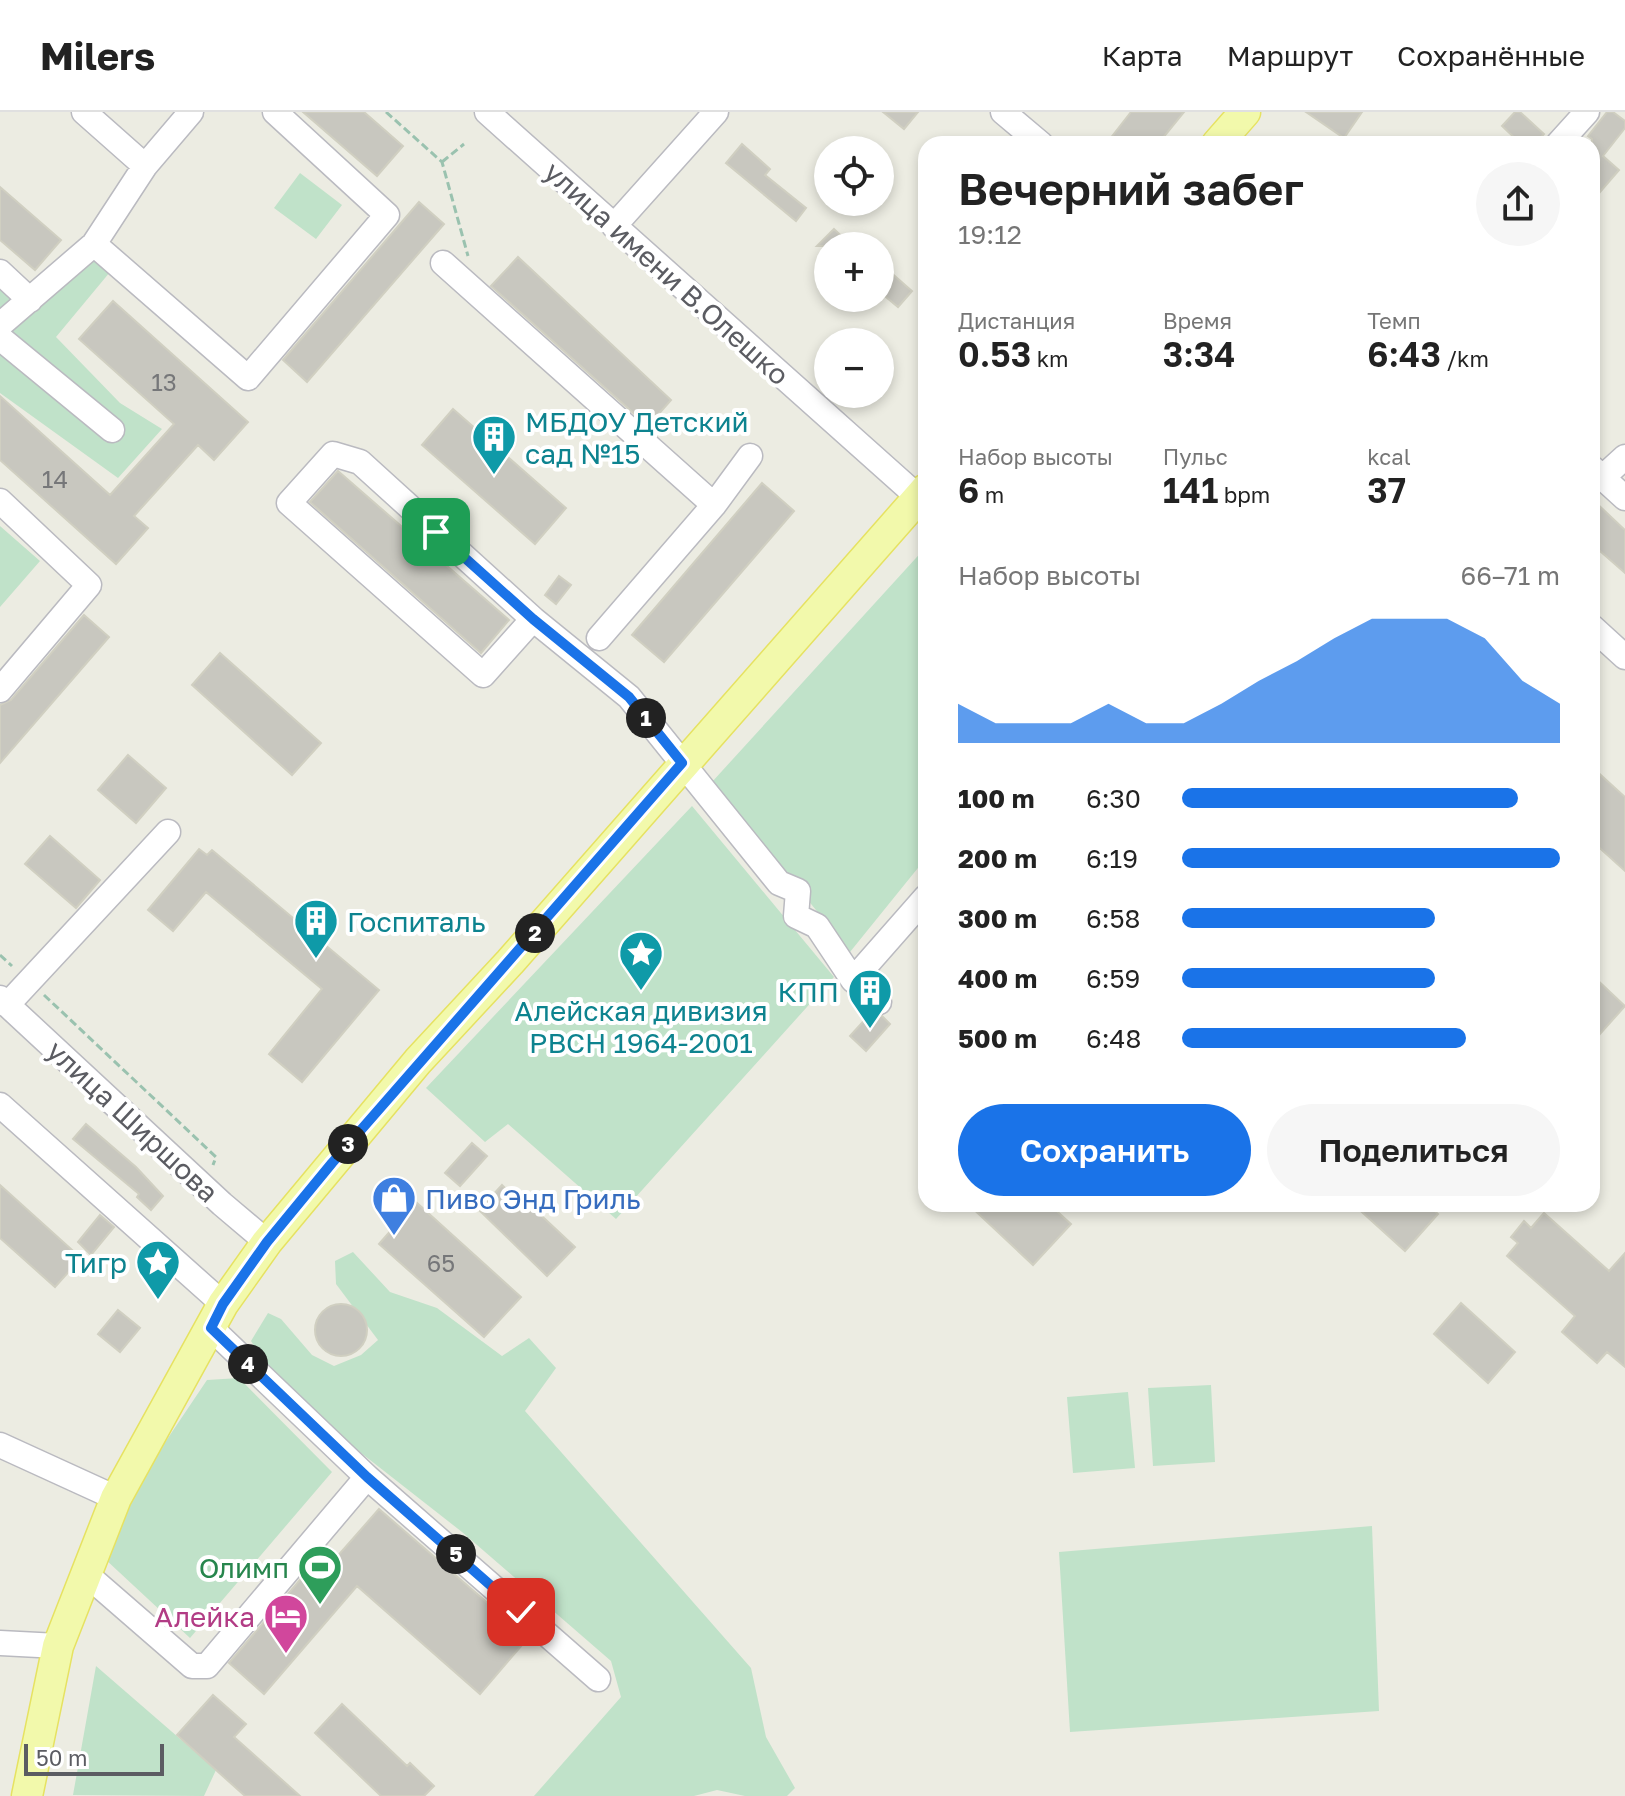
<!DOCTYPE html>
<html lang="ru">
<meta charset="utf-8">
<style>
body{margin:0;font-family:"Golos Text",sans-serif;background:#f6f6f6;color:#222;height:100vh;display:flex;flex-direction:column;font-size:30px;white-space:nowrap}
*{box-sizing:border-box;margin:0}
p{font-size:26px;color:#767676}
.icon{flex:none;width:44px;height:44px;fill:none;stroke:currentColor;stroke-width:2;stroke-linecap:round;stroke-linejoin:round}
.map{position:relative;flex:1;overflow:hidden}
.panel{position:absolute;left:918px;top:24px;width:682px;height:1076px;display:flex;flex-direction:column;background:#fff;border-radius:24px;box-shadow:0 4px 12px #0003}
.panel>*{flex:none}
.buttons{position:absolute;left:814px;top:24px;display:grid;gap:16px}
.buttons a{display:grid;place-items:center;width:80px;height:80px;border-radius:50%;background:#fff;box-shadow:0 4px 12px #0003;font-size:40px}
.scale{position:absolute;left:24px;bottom:20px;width:140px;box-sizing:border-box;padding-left:8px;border:4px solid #5b5c62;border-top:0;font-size:22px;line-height:28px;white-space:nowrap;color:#5b5c62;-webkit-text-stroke:6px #fff;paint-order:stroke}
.pin{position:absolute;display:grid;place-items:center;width:68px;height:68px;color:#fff;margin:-34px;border-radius:16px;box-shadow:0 4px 12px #0006}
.km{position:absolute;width:40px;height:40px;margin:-20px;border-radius:50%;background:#222;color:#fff;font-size:22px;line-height:40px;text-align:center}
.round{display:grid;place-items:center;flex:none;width:84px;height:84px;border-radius:42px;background:#f6f6f6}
.overview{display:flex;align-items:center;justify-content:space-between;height:136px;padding:0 40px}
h1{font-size:44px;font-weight:600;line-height:60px}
.metrics{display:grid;grid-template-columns:repeat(3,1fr);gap:12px;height:136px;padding:8px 40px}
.metrics div{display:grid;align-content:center}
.metrics b{font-size:34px;font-weight:600}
.metrics small{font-size:22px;font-weight:400}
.metrics p{font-size:22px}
.chart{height:224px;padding:16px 40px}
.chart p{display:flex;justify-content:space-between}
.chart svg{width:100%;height:144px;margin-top:8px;fill:#1a73e8;opacity:.7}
.button{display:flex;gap:16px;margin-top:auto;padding:16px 40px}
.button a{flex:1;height:92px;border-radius:48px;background:#1a73e8;color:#fff;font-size:32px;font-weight:600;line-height:92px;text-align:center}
.button a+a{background:#f6f6f6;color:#222}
ul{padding:0 40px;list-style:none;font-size:26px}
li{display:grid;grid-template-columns:128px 96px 1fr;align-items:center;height:60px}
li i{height:20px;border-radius:10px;background:#1a73e8}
header{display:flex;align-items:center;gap:48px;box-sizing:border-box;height:112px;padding:0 40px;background:#fff;border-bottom:2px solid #e0e0e0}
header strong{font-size:38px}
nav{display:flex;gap:44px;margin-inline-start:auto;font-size:28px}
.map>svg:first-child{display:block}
.green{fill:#c0e2c9}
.building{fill:#c8c7bf;stroke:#d0cfc1;stroke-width:2}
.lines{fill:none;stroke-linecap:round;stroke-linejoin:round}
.minor-casing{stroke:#babac0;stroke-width:27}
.major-casing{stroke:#e6e261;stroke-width:33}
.path{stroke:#9ac2af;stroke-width:3;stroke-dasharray:8 4;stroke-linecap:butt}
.minor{stroke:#fff;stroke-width:24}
.major{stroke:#f2f9ab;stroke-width:30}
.route-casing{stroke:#fff;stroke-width:16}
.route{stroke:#1a73e8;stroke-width:10}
.labels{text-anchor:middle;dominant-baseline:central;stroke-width:8;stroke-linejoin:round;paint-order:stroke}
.number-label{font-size:24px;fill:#767779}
.street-label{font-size:28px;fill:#5b5c62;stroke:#fff}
.culture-label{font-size:28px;fill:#0d838f;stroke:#fff;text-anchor:start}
.shop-label{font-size:28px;fill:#366cbe;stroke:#fff;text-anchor:start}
.leisure-label{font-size:28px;fill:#27864d;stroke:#fff;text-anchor:end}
.hotel-label{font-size:28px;fill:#b23c85;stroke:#fff;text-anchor:end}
</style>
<header>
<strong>Milers</strong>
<nav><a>Карта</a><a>Маршрут</a><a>Сохранённые</a></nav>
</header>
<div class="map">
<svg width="1625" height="1684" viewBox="0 0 1625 1684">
<rect width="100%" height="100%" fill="#ecece2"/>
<!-- green -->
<path class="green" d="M300,61l42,32 -26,34 -42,-31z
M93,146l17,14 -54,65 64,66 42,26 -44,49 -118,-85v-117l19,18z
M0,414l40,35 -40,46z
M926,435v311l-76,94 -138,-170z
M692,694l142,171 -218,242 -108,-95 -23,18 -59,-54z
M353,1140l37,40 47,16 65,48 27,-18 27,30 -31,43 226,257 15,69 29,51 -8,8h-42l-28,-6 -23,6h-160l87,-99 -10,-36 -149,-129 -175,-137 -36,-54 17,-28 13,6 31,36 22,11 27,-11 17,-15 -42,-56 -1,-23z
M239,1266l93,94 -142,166 -85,-79 28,-69 74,-110z
M1211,1273l4,77 -62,4 -5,-78z
M1128,1280l7,76 -62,5 -6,-76z
M1372,1414l7,185 -309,21 -11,-180z
M96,1554l120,104 -12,26 -131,-1z"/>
<!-- building -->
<path class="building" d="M303,0h61l39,34 -26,30z
M883,0h35l-14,17z
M1131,0h53l-26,32h-52z
M1306,0h56l-18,26z
M1515,0h5l24,22 -9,10h-14l-19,-18z
M1607,0h6l12,9v7l-22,28 16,14 -19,22 -8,-7v-46l-4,-3z
M742,32l28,25 -5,6 41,33 -10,13 -70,-58z
M0,75l61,53 -26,30 -35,-30z
M419,90l25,22 -137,158 -24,-22z
M834,117l18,17h-35z
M518,145l153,143 -23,26 -157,-140z
M880,151l32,28 -14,16 -18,-15z
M113,189l135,121 -34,38 -16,-15 -64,71 14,12 -32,36 -116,-104v-64l110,99 64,-71 -95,-85z
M453,297l113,99 -31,36 -113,-99z
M338,359l171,149 -28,33 -171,-151z
M762,371l32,28 -130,151 -32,-27z
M1592,387l33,31v43l-33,-29z
M559,464l12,9 -15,19 -11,-9z
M84,503l25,22 -109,126v-58l11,-5z
M220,541l101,90 -29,32 -100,-90z
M128,643l38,33 -30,35 -38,-33z
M1592,655l33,30v74l-33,-30z
M50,724l50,44 -24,28 -51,-44z
M199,737l8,6 5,-5 167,140 -77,92 -33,-28 53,-65 -116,-97 -33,39 -25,-21z
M1592,863l33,31 -33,37z
M870,902l12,2 8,8 -24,27 -16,-15z
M86,1012l50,43 27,29 -12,14 -14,-13 2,-3 -66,-55z
M472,1031l15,13 -27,30 -15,-13z
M0,1073l81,73 -26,29 -55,-49z
M502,1073l25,25 4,-4 44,41 -28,29 -68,-66z
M416,1090l105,95 -37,40 -105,-93z
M968,1092h81l22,20 -38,41z
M1353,1092h74l11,10 -33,37z
M1544,1101l65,58 16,-18v114l-18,-15 -10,11 -35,-31 13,-16 -68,-60 11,-13 -7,-6 13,-16 7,7z
M100,1103l14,12 -23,28 -13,-13z
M1461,1191l54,49 -27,31 -54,-49z
M315 1218a26 26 0 1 1 52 0a26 26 0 1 1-52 0Z
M118,1198l22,18 -20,24 -22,-18z
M379,1397l149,129 -48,56 -123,-108 -93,108 -35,-31 82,-96 9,9z
M213,1583l33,29 -12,13 66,59h-55l-68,-61z
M342,1592l65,62 3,-3 24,23 -10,10h-43l-66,-63z"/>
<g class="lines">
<!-- minor casing -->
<g class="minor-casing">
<path id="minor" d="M84,0l61,54
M487,0l439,392
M1003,0l38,32
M1558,32l29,-32
M614,114l102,-114
M94,132l51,-78 46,-54
M443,151l271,242
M0,160l30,28
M0,213l94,-81 154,134 139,-163 -112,-103
M0,226l112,92
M1592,356l33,30
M1603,365l22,-20
M0,389l89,84 -89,105
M533,507l-173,-157 -27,-8 -44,49 194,172 50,-56 96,78 150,186 19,8 -2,25 21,10 36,54 26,22
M1592,515l33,30
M599,526l115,-133 36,-49
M853,868l73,-83
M0,886l222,206 45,38
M7,893l161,-173
M0,993l223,199
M0,1333l116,53
M367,1365l231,202
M86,1462l106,92h15l160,-189 -156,-149
M0,1531l58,3"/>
</g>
<!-- major casing -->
<g class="major-casing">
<path id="major" d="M1217,32l28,-32
M27,1684l31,-150 58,-148 107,-194 44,-62 151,-181 92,-99 416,-473"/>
</g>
<!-- path -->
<path class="path" d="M386,0l56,50 26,94
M442,50l22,-18
M0,843l12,11
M44,883l172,162 -3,8"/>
<!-- minor -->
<use href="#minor" class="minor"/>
<!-- major -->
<use href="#major" class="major"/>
</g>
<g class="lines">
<!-- route casing -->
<g class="route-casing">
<path id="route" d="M436,420l97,87 96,78 53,66 -350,400 -65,79 -44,62 -12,24 156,149 154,135"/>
</g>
<!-- route -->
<use href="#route" class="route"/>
</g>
<!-- icons -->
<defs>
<g id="building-pin" transform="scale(2.3)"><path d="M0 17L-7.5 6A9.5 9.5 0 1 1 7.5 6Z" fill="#0f9aa8" stroke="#fff"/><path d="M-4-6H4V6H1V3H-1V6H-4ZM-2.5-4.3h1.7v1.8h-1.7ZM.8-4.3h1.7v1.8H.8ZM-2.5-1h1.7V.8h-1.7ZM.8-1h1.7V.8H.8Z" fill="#fff"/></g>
<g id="sight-pin" transform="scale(2.3)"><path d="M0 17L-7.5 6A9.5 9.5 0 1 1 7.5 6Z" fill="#0f9aa8" stroke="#fff"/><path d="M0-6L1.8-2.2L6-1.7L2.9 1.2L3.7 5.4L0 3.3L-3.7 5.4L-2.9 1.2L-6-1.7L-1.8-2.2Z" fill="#fff"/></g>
<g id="shop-pin" transform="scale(2.3)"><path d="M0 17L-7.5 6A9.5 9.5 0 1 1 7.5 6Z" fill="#3f7fe0" stroke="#fff"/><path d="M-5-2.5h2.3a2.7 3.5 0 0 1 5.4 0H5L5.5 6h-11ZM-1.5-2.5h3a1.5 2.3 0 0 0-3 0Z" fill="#fff"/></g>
<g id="stadium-pin" transform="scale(2.3)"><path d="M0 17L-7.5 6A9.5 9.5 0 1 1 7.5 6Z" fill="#2e9e5b" stroke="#fff"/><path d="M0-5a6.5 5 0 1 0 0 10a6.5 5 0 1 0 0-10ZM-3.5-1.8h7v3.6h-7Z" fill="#fff"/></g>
<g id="hotel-pin" transform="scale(2.3)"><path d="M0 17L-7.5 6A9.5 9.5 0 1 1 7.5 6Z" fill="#d1479c" stroke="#fff"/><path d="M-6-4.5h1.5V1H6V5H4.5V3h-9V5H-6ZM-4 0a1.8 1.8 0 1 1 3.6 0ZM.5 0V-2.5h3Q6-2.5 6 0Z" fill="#fff"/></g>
</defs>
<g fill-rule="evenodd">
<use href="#building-pin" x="494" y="325"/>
<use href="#building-pin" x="316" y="809"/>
<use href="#sight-pin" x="641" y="841"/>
<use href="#building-pin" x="870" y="879"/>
<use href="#shop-pin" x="394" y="1086"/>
<use href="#sight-pin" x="158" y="1150"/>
<use href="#stadium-pin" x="320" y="1455"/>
<use href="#hotel-pin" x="286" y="1504"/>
</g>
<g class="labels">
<!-- number labels -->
<g class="number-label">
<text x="164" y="269">13</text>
<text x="55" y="366">14</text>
<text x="441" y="1150">65</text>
</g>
<!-- street labels -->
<g class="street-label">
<text transform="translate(667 161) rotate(42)">улица имени В.Олешко</text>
<text transform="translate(133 1009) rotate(43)">улица Ширшова</text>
</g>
<!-- culture labels -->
<g class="culture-label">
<text x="525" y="309">МБДОУ Детский<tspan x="525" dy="32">сад №15</tspan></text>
<text x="347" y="809">Госпиталь</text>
<text x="839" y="879" text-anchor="end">КПП</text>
<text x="641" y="898" text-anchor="middle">Алейская дивизия<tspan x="641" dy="32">РВСН 1964-2001</tspan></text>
<text x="127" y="1150" text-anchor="end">Тигр</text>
</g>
<!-- shop labels -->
<g class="shop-label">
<text x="425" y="1086">Пиво Энд Гриль</text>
</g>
<!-- leisure labels -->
<g class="leisure-label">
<text x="289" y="1455">Олимп</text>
</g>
<!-- hotel labels -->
<g class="hotel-label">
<text x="255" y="1504">Алейка</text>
</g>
</g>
</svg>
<div class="buttons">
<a><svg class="icon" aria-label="locate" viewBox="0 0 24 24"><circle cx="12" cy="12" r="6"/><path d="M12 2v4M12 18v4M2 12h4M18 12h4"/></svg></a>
<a>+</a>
<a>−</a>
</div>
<div class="scale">50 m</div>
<div class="pin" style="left:436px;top:420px;background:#1e9e55"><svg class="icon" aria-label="arrive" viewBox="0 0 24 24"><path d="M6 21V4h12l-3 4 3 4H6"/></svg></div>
<div class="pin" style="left:521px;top:1500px;background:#d93025"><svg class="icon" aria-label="check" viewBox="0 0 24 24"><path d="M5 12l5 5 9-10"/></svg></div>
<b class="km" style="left:646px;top:606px">1</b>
<b class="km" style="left:535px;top:821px">2</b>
<b class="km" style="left:348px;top:1032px">3</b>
<b class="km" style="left:248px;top:1252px">4</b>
<b class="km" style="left:456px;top:1442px">5</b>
<section class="panel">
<div class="overview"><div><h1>Вечерний забег</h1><p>19:12</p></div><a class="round"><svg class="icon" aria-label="share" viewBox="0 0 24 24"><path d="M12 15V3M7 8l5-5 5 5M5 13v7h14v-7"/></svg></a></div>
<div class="metrics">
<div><p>Дистанция</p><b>0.53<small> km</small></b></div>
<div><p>Время</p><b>3:34</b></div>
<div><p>Темп</p><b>6:43<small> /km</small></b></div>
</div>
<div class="metrics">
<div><p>Набор высоты</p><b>6<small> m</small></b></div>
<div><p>Пульс</p><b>141<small> bpm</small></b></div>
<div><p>kcal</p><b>37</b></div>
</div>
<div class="chart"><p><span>Набор высоты</span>66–71 m</p>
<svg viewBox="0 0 160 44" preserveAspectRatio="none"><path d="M0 44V32L10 38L20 38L30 38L40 32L50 38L60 38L70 32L80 25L90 19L100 12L110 6L120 6L130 6L140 12L150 25L160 32V44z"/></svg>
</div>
<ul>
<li><b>100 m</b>6:30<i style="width:89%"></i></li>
<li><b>200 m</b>6:19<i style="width:100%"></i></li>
<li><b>300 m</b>6:58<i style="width:67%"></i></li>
<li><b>400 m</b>6:59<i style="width:67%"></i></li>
<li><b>500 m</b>6:48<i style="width:75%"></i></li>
</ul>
<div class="button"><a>Сохранить</a><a>Поделиться</a></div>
</section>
</div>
